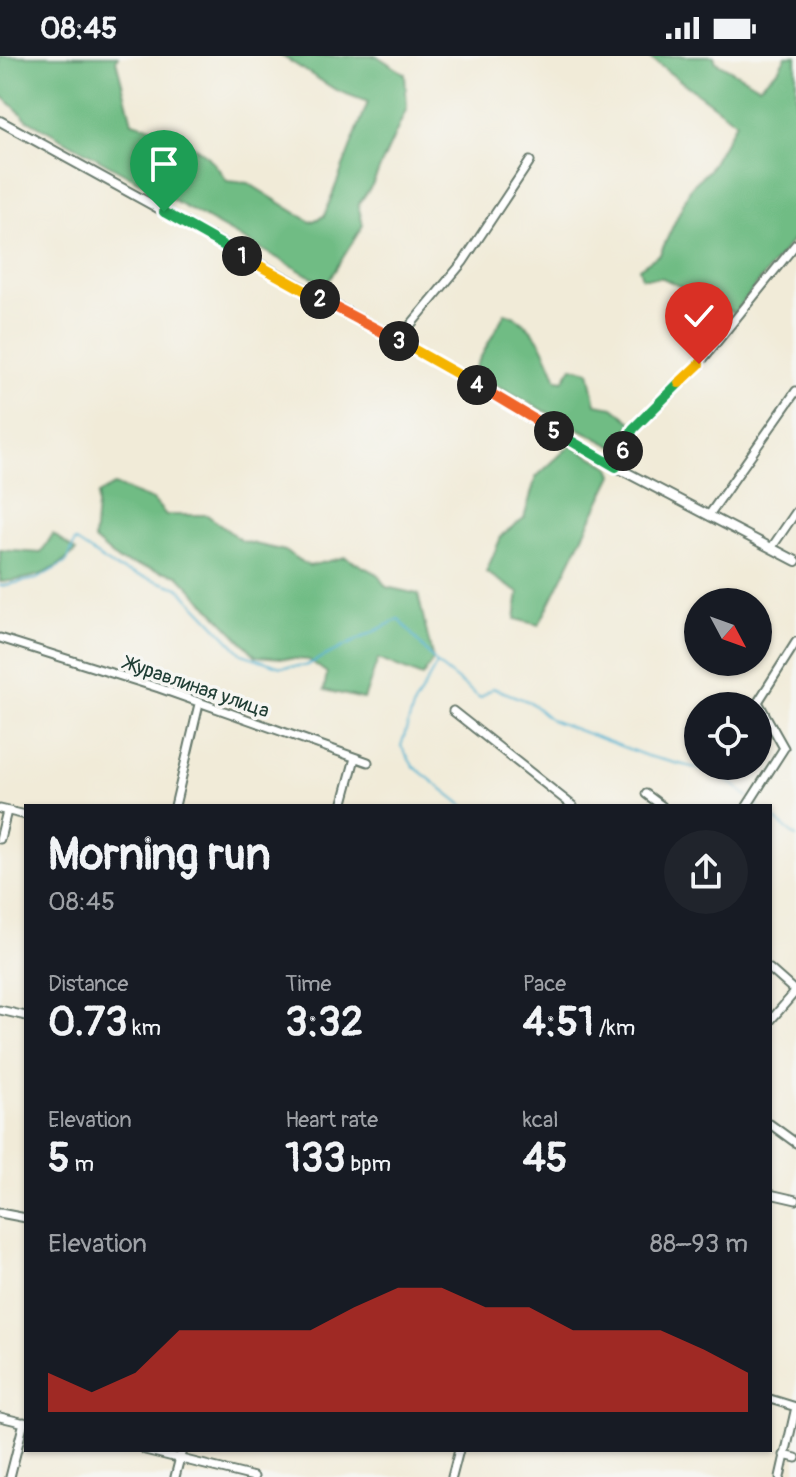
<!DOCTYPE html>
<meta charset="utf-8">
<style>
body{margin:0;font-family:Pangolin,sans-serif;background:#20242c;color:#f1f3f6;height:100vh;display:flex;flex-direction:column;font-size:30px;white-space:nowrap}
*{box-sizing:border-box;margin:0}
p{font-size:26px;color:#9ea1a6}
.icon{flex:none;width:44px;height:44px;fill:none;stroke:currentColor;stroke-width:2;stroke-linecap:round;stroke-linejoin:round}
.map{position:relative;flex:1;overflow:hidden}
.side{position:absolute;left:24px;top:748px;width:748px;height:648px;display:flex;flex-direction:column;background:#171b24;border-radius:0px;box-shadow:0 2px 6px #0004}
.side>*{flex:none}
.needle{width:52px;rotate:131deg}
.controls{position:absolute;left:684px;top:532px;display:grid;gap:16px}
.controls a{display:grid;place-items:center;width:88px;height:88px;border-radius:50%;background:#171b24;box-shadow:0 2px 6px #0004;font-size:40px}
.pin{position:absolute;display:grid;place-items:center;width:68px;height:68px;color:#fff;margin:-82px -34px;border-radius:50% 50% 50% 0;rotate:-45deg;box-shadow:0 0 8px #0007}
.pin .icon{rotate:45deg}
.km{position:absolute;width:40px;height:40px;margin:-20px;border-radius:50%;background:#222;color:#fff;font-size:22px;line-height:40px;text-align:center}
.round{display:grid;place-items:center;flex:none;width:84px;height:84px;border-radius:42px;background:#20242c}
.headline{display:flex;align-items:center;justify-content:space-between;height:136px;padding:0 24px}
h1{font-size:44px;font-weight:700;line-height:60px}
.metrics{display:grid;grid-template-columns:repeat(3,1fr);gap:12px;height:136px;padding:8px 24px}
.metrics div{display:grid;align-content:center}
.metrics b{font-size:40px;font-weight:700}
.metrics small{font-size:22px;font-weight:400}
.metrics p{font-size:22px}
.chart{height:224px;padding:16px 24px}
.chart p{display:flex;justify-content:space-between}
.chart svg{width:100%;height:144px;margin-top:8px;fill:#d93025;opacity:.7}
.status{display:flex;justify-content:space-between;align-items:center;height:56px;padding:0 40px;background:#171b24;direction:ltr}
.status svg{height:22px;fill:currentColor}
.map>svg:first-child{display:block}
.forest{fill:#70bc84;stroke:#487c5c;stroke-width:2}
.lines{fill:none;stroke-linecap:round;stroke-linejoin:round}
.stream{stroke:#50b0cf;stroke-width:2}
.minor-casing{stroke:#687a6d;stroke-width:11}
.tertiary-casing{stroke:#687a6d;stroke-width:12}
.minor{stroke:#fff;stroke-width:7}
.tertiary{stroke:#fff;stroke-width:8}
.split-1-casing{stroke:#fff;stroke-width:16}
.split-2-casing{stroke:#fff;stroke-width:16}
.split-3-casing{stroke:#fff;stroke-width:16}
.split-4-casing{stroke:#fff;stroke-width:16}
.split-5-casing{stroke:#fff;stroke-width:16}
.split-6-casing{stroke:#fff;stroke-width:16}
.split-7-casing{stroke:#fff;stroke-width:16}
.split-8-casing{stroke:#fff;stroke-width:16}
.split-1{stroke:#22a559;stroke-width:10}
.split-2{stroke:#f5b400;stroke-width:10}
.split-3{stroke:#f0652b;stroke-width:10}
.split-4{stroke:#f5b400;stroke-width:10}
.split-5{stroke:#f0652b;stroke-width:10}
.split-6{stroke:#22a559;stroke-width:10}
.split-7{stroke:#22a559;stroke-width:10}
.split-8{stroke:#f5b400;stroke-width:10}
.labels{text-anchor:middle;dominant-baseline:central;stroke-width:7;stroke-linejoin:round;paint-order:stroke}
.street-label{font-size:20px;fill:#1f3d34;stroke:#f6f6f2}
</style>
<div class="status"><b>08:45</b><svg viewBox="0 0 49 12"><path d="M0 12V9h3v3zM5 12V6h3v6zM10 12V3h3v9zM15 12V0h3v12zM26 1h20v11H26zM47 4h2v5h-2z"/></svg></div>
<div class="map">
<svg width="796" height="1421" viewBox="0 0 796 1421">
<rect width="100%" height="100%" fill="#f6f6f2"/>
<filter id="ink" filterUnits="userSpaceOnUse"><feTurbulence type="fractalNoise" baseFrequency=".0125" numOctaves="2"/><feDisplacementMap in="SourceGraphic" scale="16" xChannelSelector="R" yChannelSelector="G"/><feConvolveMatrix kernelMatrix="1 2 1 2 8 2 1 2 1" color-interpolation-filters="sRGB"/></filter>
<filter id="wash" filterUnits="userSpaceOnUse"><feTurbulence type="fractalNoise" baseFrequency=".006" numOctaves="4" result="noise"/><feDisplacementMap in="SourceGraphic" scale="32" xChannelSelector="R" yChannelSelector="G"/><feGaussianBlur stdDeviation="1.8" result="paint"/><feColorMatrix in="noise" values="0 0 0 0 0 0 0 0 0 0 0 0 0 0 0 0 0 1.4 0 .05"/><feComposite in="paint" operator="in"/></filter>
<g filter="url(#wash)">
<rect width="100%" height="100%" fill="#f1ebd8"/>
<!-- forest -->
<path class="forest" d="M0,0h118l-2,4 16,62c41,10 72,22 95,59l21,2 63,39 13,-6 44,-114 -32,-12 -54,-34h95l28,18 2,34 -35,77 -14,20 5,20 -37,60 -298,-165 -28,-26z
M647,0h67l2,6 43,24 19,-16 8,-14h10v180l-62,77 -71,-35h-21l-3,-10 21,-14 31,-67 18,-17 27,-48z
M505,257c30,9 42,40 52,67l6,1 9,-14 17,4 7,33 17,3 20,16 -19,24 -142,-74z
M571,389l39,22 3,8 -74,150 -24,-6 4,-26 -33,-21 16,-37 22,-17 12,-41z
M114,429l39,15 13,15h41l35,26 43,10 24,15 36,-9 32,17 9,13 32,7 15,66 -11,17 -44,-18 -14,40 -40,-9 3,-17 -18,-13 -53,-4 -78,-81 -59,-14 -25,-21 4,-46z
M53,478l23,17c-24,24 -44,28 -76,31v-32l41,3z"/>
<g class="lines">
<!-- stream -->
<path class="stream" d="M0,530l37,-7 30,-17 8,-21 41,27 63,20 63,66 39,13 24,-1 94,-47 38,45 43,34 13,-10 37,14 21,18 96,36 73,18 28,23
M437,608l-23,41 -13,41 12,20 51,40
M756,748l3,2
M770,759l26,22"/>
</g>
</g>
<g filter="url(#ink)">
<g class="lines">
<!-- minor casing -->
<g class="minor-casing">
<path id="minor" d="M398,284l65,-78 67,-101
M616,411l17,-38 66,-65 97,-120
M709,459l87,-124
M772,491l24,-35
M0,582l159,50 209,74
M453,655l120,95
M646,738l16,12
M175,750l24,-102
M342,750l13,-48
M747,750l37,-58 -26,-46 38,-60
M0,753l26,6
M0,783l7,-28
M770,913l26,23
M0,954l26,6
M770,965l26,-30
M770,1068l26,19
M770,1138l26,6
M0,1157l26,5
M770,1343l26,8
M0,1361l25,6
M145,1394l109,27
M784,1399l12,3
M10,1421l14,-55
M175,1421l7,-27
M452,1421l7,-27
M780,1421l16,-70"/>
</g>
<!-- tertiary casing -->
<g class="tertiary-casing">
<path id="tertiary" d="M0,65l398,219 218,127 180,94"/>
</g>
<!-- minor -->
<use href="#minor" class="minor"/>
<!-- tertiary -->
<use href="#tertiary" class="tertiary"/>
</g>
</g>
<g class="lines" filter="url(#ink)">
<!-- split-1 casing -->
<g class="split-1-casing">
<path id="split-1" d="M164,156l78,44"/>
</g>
<!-- split-2 casing -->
<g class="split-2-casing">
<path id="split-2" d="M242,200l78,43"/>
</g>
<!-- split-3 casing -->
<g class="split-3-casing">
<path id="split-3" d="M320,243l79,42"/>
</g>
<!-- split-4 casing -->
<g class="split-4-casing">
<path id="split-4" d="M399,285l78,44"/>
</g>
<!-- split-5 casing -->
<g class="split-5-casing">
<path id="split-5" d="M477,329l77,46"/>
</g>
<!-- split-6 casing -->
<g class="split-6-casing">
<path id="split-6" d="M554,375l62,36 7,-16"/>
</g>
<!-- split-7 casing -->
<g class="split-7-casing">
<path id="split-7" d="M623,395l10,-22 46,-46"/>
</g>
<!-- split-8 casing -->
<g class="split-8-casing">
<path id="split-8" d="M679,327l20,-19"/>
</g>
<!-- split-1 -->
<use href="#split-1" class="split-1"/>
<!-- split-2 -->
<use href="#split-2" class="split-2"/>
<!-- split-3 -->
<use href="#split-3" class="split-3"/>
<!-- split-4 -->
<use href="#split-4" class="split-4"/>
<!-- split-5 -->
<use href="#split-5" class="split-5"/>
<!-- split-6 -->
<use href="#split-6" class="split-6"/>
<!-- split-7 -->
<use href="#split-7" class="split-7"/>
<!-- split-8 -->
<use href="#split-8" class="split-8"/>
</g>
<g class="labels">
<!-- street labels -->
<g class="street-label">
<text transform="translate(197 631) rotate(19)">Журавлиная улица</text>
</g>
</g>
</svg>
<div class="controls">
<a><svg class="needle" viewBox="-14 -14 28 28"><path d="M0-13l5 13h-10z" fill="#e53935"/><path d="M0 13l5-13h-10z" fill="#9ea1a6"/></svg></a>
<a><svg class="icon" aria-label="locate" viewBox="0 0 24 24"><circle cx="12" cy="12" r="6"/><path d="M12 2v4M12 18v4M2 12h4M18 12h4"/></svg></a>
</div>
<div class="pin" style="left:164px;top:156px;background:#1e9e55"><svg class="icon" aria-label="arrive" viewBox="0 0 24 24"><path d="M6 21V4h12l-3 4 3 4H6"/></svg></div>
<div class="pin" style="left:699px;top:308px;background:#d93025"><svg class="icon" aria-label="check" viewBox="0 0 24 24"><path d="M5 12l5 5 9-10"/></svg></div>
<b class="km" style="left:242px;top:200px">1</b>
<b class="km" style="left:320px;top:243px">2</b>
<b class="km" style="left:399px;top:285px">3</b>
<b class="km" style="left:477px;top:329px">4</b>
<b class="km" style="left:554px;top:375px">5</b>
<b class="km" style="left:623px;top:395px">6</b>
<section class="side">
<div class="headline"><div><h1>Morning run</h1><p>08:45</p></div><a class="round"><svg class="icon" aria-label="share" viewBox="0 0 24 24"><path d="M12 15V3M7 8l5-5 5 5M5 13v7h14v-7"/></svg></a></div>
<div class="metrics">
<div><p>Distance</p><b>0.73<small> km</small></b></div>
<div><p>Time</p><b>3:32</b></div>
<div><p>Pace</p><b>4:51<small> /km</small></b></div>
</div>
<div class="metrics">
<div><p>Elevation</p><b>5<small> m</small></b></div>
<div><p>Heart rate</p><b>133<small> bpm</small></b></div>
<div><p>kcal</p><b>45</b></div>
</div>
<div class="chart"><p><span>Elevation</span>88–93 m</p>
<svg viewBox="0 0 160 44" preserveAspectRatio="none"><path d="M0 44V32L10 38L20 32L30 19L40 19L50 19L60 19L70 12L80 6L90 6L100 12L110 12L120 19L130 19L140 19L150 25L160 32V44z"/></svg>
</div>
</section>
</div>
